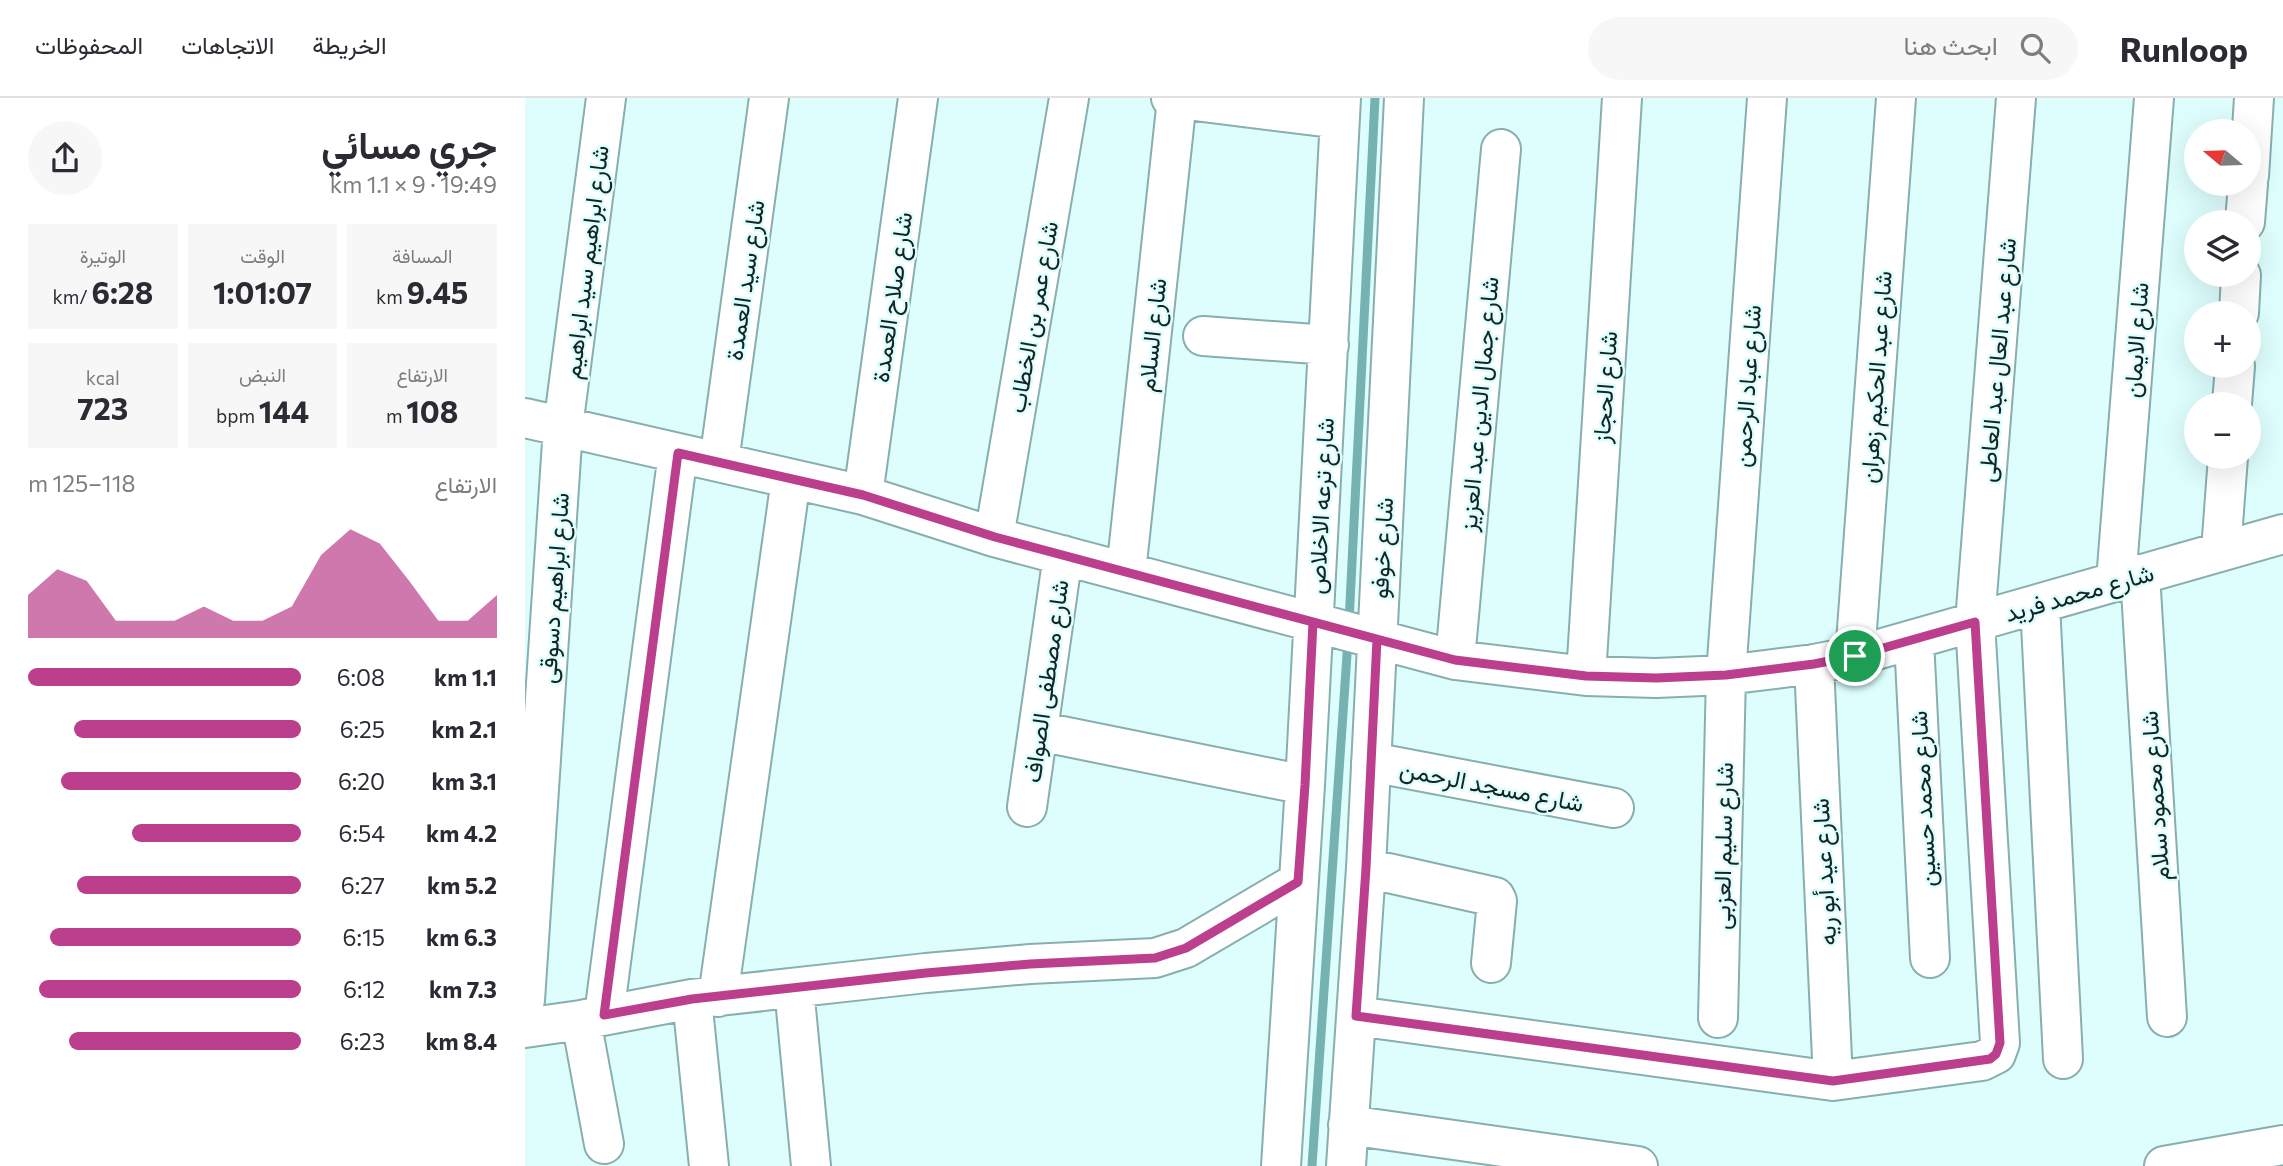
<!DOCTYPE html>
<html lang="ar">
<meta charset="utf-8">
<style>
body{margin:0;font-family:Commissioner,Vazirmatn,sans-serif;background:#f7f7f7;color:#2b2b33;direction:rtl;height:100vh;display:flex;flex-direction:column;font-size:26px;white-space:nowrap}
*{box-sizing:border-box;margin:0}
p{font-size:23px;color:#7c7c81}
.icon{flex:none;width:38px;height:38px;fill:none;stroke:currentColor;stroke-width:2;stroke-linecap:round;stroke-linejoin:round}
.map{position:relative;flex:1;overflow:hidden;direction:ltr}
.side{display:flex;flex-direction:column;background:#fff;width:525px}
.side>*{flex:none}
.needle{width:46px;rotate:289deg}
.controls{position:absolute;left:1659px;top:21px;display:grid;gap:14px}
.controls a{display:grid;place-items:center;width:77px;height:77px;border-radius:50%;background:#fff;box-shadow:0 7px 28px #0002;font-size:35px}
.pin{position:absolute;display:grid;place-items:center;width:60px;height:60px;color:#fff;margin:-30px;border:4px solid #fff;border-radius:50%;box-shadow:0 2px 7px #0007}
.round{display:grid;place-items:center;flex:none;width:74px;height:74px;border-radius:37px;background:#f7f7f7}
.overview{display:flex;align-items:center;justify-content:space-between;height:119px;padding:0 28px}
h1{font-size:38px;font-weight:700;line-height:52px}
.stats{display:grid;grid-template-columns:repeat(3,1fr);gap:10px;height:119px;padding:7px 28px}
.stats div{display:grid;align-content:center;border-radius:0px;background:#f7f7f7;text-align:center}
.stats b{font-size:30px;font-weight:700}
.stats small{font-size:19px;font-weight:400}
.stats p{font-size:19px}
.chart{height:196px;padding:14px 28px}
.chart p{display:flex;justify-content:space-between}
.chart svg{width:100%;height:126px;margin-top:7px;fill:#bc3f8d;opacity:.7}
ul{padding:0 28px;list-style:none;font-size:23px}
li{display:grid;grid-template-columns:112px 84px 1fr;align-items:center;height:52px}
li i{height:18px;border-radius:9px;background:#bc3f8d}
header{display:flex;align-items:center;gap:42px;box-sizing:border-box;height:98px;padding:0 35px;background:#fff;border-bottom:2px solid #e1e1e2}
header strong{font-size:33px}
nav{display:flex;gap:38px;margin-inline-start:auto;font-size:24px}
.search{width:490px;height:63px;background:#f7f7f7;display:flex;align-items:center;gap:18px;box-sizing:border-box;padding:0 24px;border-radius:38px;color:#7c7c81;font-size:26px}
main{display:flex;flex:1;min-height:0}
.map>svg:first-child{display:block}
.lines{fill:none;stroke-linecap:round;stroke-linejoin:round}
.stream{stroke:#75b2b1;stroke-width:9}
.minor-casing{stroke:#88aeae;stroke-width:42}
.minor{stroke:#fff;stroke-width:38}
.route-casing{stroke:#fff;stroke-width:14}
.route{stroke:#bc3f8d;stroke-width:9}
.labels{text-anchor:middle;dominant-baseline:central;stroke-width:5;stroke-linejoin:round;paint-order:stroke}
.street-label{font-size:24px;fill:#142323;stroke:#defefe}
</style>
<header>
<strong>Runloop</strong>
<div class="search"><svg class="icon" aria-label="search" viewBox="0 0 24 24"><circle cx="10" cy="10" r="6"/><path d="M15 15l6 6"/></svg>ابحث هنا</div>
<nav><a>الخريطة</a><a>الاتجاهات</a><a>المحفوظات</a></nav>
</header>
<main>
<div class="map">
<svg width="1758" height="1068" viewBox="0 0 1758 1068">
<rect width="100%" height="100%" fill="#defefe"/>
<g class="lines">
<!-- stream -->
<path class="stream" d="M824,525l26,-525
M787,1068l36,-526"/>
<!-- minor casing -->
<g class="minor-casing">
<path id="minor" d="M646,0l169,21
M1724,78l5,-78
M1720,124l3,-38
M1714,215l2,-38
M678,238l126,9
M1707,306l3,-38
M0,320l338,77 131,42 461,123 131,16 70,2 70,-3 88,-11 41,-8 428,-122
M194,364l50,-364
M338,397l55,-397
M469,439l75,-439
M1696,453l7,-94
M601,474l51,-473
M1615,476l27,443
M1591,483l38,-483
M1515,506l23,455
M1389,542l16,318
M1330,558l41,-558
M930,562l46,-511
M1289,566l19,417
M1061,578l36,-578
M513,633l267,54
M846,664l243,46
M502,709l36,-252
M841,770l129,29 2,4 -6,62
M269,890l17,178
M193,899l73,-518
M167,901l17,167
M0,902l38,-573 43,-329
M79,917l74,-562
M831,918l477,65 149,-20 14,-7 4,-11 -25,-421 41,-524
M1193,920l8,-343 41,-577
M56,922l23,124
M0,930l56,-8 111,-21 234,-26 104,-9 125,-6 31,-10 112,-66
M823,1027l290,41
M756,1068l24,-381 36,-687
M821,1068l20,-298 38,-770
M1639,1068l119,-21"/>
</g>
<!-- minor -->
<use href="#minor" class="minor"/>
</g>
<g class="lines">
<!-- route casing -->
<g class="route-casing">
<path id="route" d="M1330,558l-41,8 -88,11 -70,3 -70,-2 -131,-16 -460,-123 -132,-42 -185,-42 -74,562 88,-16 234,-26 104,-9 125,-6 31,-10 112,-66 7,-97 8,-163 64,17 -11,229 -10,148 477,65 157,-22 6,-5 4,-11 -25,-421 -120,34"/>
</g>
<!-- route -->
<use href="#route" class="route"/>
</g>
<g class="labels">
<!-- street labels -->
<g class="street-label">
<text transform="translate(60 164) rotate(-83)">شارع ابراهيم سيد ابراهيم</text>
<text transform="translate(219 182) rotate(-82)">شارع سيد العمدة</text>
<text transform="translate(366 199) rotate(-82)">شارع صلاح العمدة</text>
<text transform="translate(507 219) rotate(-80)">شارع عمر بن الخطاب</text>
<text transform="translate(626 237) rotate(-84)">شارع السلام</text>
<text transform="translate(1610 242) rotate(-86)">شارع الايمان</text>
<text transform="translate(1471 262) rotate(-85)">شارع عبد العال عبد العاطى</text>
<text transform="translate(1350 279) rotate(-86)">شارع عبد الحكيم زهران</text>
<text transform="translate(1221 288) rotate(-86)">شارع عباد الرحمن</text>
<text transform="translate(1079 289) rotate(-86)">شارع الحجاز</text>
<text transform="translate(953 306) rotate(-85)">شارع جمال الدين عبد العزيز</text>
<text transform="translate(795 408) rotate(-87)">شارع ترعه الاخلاص</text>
<text transform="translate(856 450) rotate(-87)">شارع خوفو</text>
<text transform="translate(28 490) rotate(-86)">شارع ابراهيم دسوقى</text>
<text transform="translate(1554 494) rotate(-16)">شارع محمد فريد</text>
<text transform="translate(520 583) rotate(-82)">شارع مصطفى الصواف</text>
<text transform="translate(967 687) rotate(11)">شارع مسجد الرحمن</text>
<text transform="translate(1629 698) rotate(-94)">شارع محمود سلام</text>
<text transform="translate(1397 701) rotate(-93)">شارع محمد حسين</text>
<text transform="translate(1197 748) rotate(-89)">شارع سليم العزبى</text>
<text transform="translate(1298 774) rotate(-93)">شارع عيد أبو ريه</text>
</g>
</g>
</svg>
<div class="controls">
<a><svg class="needle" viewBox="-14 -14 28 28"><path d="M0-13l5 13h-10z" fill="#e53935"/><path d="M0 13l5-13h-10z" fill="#7c7c81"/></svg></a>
<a><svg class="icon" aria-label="layers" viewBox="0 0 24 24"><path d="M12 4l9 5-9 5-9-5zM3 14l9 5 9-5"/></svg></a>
<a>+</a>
<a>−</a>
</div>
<div class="pin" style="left:1330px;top:558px;background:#1e9e55"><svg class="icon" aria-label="arrive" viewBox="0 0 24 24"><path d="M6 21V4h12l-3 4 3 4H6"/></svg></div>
</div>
<section class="side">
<div class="overview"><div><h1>جري مسائي</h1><p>19:49 · 9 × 1.1 km</p></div><a class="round"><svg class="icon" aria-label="share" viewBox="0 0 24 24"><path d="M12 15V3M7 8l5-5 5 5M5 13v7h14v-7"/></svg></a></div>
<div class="stats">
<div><p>المسافة</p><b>9.45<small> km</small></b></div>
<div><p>الوقت</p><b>1:01:07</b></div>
<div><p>الوتيرة</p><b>6:28<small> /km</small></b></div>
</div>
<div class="stats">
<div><p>الارتفاع</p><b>108<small> m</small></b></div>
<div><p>النبض</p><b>144<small> bpm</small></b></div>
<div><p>kcal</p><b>723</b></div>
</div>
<div class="chart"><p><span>الارتفاع</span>118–125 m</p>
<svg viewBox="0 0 160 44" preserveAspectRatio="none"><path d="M0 44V29L10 20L20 24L30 38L40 38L50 38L60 33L70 38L80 38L90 33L100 15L110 6L120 11L130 24L140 38L150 38L160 29V44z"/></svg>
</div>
<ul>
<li><b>1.1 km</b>6:08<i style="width:100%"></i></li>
<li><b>2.1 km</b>6:25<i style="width:83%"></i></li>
<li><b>3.1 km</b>6:20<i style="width:88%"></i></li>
<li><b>4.2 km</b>6:54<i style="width:62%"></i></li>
<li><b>5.2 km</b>6:27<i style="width:82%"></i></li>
<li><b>6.3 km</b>6:15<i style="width:92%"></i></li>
<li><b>7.3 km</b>6:12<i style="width:96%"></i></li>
<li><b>8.4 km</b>6:23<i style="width:85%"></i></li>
</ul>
</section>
</main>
